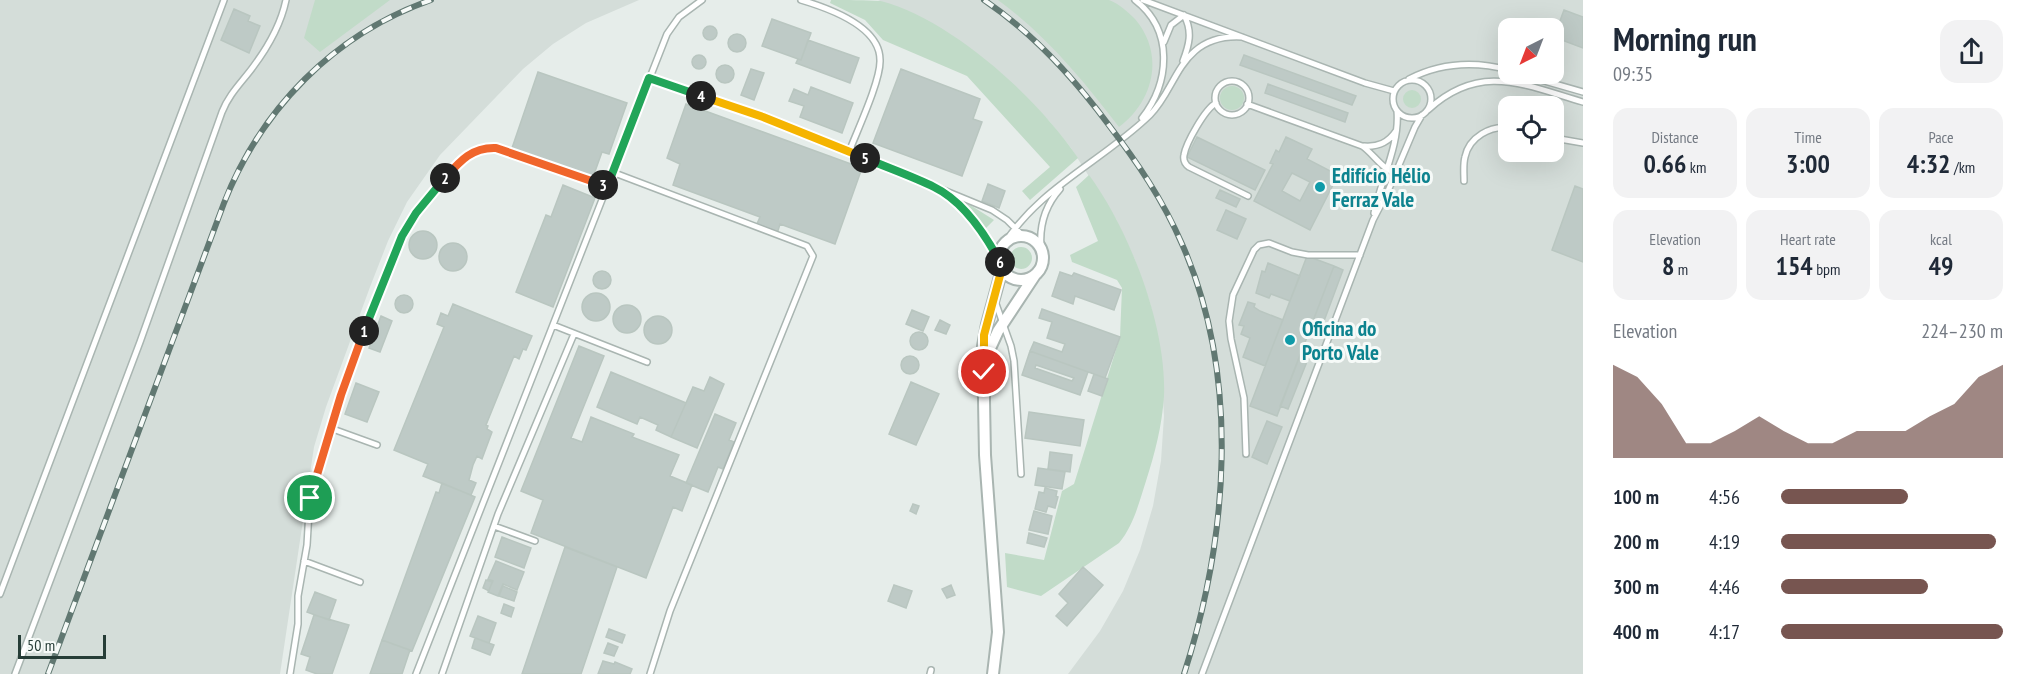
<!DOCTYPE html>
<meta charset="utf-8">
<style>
body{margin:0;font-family:"PT Sans Narrow",sans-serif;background:#f2f2f3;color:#1f2937;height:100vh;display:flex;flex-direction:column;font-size:22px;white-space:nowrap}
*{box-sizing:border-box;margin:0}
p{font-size:20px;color:#747a83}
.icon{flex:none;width:33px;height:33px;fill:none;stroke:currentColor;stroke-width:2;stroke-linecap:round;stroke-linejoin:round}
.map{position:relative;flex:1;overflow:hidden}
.details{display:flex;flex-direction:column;background:#fff;width:450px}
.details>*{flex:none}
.needle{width:39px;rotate:222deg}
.tools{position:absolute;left:1498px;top:18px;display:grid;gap:12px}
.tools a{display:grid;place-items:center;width:66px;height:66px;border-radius:12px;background:#fff;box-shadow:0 6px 24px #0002;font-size:30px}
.scale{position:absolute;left:18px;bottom:15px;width:88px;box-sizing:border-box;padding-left:6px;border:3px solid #263d37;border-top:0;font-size:16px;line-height:21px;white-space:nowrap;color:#263d37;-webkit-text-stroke:4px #f6faf8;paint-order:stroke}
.pin{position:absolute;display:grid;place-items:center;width:51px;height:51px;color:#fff;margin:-26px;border:3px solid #fff;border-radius:50%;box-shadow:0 2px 6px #0007}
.km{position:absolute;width:30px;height:30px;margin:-15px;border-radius:50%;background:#222;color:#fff;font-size:16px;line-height:30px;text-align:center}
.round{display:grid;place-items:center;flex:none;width:63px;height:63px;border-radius:18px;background:#f2f2f3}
.overview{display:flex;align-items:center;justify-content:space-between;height:102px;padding:0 30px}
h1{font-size:33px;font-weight:800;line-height:45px}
.metrics{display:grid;grid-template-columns:repeat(3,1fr);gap:9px;height:102px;padding:6px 30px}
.metrics div{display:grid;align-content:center;border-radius:15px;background:#f2f2f3;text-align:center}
.metrics b{font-size:26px;font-weight:800}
.metrics small{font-size:16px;font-weight:400}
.metrics p{font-size:16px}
.chart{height:168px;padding:12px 30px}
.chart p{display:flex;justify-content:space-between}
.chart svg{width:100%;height:108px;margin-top:6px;fill:#775550;opacity:.7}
ul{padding:0 30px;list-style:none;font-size:20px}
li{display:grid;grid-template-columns:96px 72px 1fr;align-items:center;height:45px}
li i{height:15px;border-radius:8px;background:#775550}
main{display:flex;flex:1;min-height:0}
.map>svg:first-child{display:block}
.built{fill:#d4ddd9;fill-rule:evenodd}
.green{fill:#c1dbc8}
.building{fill:#becac6;stroke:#b9c6c0;stroke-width:1.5;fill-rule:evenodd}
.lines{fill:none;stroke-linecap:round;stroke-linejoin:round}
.service-casing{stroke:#a9b5b1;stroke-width:8}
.minor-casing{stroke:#a9b5b1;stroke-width:14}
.service{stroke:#fff;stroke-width:5}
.minor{stroke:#fff;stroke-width:10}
.rail-casing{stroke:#617872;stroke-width:6}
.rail{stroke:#f6faf8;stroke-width:4;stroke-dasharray:11;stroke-linecap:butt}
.split-1-casing{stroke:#fff;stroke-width:12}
.split-2-casing{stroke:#fff;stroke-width:12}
.split-3-casing{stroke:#fff;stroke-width:12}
.split-4-casing{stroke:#fff;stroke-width:12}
.split-5-casing{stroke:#fff;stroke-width:12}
.split-6-casing{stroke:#fff;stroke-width:12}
.split-7-casing{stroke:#fff;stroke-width:12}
.split-1{stroke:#f0652b;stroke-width:8}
.split-2{stroke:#22a559;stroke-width:8}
.split-3{stroke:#f0652b;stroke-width:8}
.split-4{stroke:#22a559;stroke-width:8}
.split-5{stroke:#f5b400;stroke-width:8}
.split-6{stroke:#22a559;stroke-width:8}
.split-7{stroke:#f5b400;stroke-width:8}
.culture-dot{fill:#0f9aa8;stroke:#f6faf8;stroke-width:2}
.labels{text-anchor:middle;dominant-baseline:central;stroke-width:6;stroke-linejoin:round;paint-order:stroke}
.culture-label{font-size:21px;font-weight:bold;fill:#0d838f;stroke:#f6faf8;text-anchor:start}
</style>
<main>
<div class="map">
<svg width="1583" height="674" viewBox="0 0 1583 674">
<rect width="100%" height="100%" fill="#e6edea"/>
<!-- built -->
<path class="built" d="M0,0h639l-53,23 -33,21 -30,25 -83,86 -33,47 -19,39 -18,46 -44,120 -12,40 -34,227h-280z
M878,0h705v674h-515l32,-43 23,-40 17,-41 13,-44 8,-45 3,-45 -4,-68 -10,-45 -15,-43 -19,-41 -45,-71 -21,-26 -24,-25 -61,-52 -39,-24zM1509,28h45v46h-45zM1509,106h45v46h-45z"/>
<!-- green -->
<path class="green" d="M315,0h75l-70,52 -16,-14z
M831,0c15,0 35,0 50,1 71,19 156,96 197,157l-48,42 -8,-9 28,-24 -83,-91 -84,-36 -18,-20 -35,-17z
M998,0c26,0 52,0 78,0 10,0 23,0 33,0 9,3 19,12 26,19 30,35 19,82 -16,108 -36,-47 -73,-92 -121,-127z
M1220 98a12 12 0 1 1 24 0a12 12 0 1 1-24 0Z
M1403 99a9 9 0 1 1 18 0a9 9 0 1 1-18 0Z
M1089,175c41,56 78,152 75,221 -2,30 -9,57 -18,85 -7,21 -12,44 -27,62l-78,53 -34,-9 -2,-34 39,7 18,-69 12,-7 46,-147 2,-49 -5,-8 -45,-18 -2,-7 28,-14 -22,-54z
M967,203l27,17 -10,10 -19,-25z
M1010 258a11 11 0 1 1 22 0a11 11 0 1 1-22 0Z"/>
<!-- building -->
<path class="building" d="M234,9l16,7 -2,5 12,5 -11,27 -28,-13z
M1564,10l19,7v31l-29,-11z
M772,19l39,14 -10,27 -39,-14z
M703 33a7 7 0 1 1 14 0a7 7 0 1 1-14 0Z
M728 43a9 9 0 1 1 18 0a9 9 0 1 1-18 0Z
M808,40l51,18 -9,25 -54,-20 2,-4 3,1z
M1244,55l112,41 -4,9 -112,-40z
M692 62a7 7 0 1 1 14 0a7 7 0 1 1-14 0Z
M716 74a9 9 0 1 1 18 0a9 9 0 1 1-18 0Z
M751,69l13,4 -10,27 -13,-5z
M901,69l79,30 -7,20 9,3 -20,54 -89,-33z
M538,72l89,31 -18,51 -7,-2 -9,25 -81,-29z
M1268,84l80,29 -3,9 -80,-29z
M811,87l42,16 -11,30 -42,-16 4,-11 -15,-5 5,-12 14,6z
M686,104l176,64 -27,76 -55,-20 -3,10 -21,-8 4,-9 -87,-32 7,-21 -13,-6z
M1197,137l68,33 -10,20 -68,-33z
M1286,137l26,12 -5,10 31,16 -28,55 -56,-29 19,-37 -3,-1 6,-13 3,2zM1292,173l18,9 -10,19 -18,-10z
M988,184l17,7 -6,17 -17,-7z
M563,185l32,13 -42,109 -37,-15 30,-77 5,2z
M1575,186l8,3v73l-31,-12z
M1220,190l20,9 -4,8 -20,-9z
M1226,210l20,9 -9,20 -20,-9z
M409 245a14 14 0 1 1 28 0a14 14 0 1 1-28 0Z
M439 257a14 14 0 1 1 28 0a14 14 0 1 1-28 0Z
M1307,256l27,10 -57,150 -27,-10z
M1268,263l32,13 -10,25 -19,-7 -2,4 -13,-5 6,-22 3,1z
M1334,266l9,4 -22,59 -10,-3z
M593 280a9 9 0 1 1 18 0a9 9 0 1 1-18 0Z
M1060,272l12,4 2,-3 47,17 -7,20 -39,-14 -2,8 -21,-8z
M582 307a14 14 0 1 1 28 0a14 14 0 1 1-28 0Z
M395 304a9 9 0 1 1 18 0a9 9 0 1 1-18 0Z
M1248,302l7,2 -1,3 6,4 23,9 -18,46 -22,-9 7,-19 -9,-4 3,-8 -5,-1z
M453,304l79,32 -6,14 -3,-1 -4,10 -5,-3 -28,69 2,1 -1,3 5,3 -10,27 -5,-3 -4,9 -4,15 7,3 -5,12 -48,-19 5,-12 -34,-14 50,-123 -7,-3 4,-11 7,3z
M613 319a14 14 0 1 1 28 0a14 14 0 1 1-28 0Z
M1042,309l78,28 -15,41 -75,-27 4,-9 28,10 3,-8 -18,-6 5,-16 -13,-4z
M912,310l17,7 -6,14 -17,-7z
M381,316l11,5 -12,31 -11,-4z
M644 330a14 14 0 1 1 28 0a14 14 0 1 1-28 0Z
M940,320l10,5 -4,9 -11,-4z
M910 341a9 9 0 1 1 18 0a9 9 0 1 1-18 0Z
M579,346l25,10 -33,82 11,4 9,-25 43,17 -2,3 47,18 -9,21 22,9 -10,26 -9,-4 -27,71 -115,-45 12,-33 -22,-9z
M1030,351l58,21 -8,23 -58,-20zM1036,365l38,13 -2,3 -37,-13z
M1300,355l8,4 -20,50 -8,-3z
M901 365a9 9 0 1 1 18 0a9 9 0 1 1-18 0Z
M611,372l75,31 -15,34 -15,-7 2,-5 -18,-8 -3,7 -40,-17z
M1094,374l14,5 -6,17 -14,-5z
M710,377l14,7 -27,64 -26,-11 22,-50 11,4z
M911,382l28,12 -23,51 -27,-11z
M356,383l23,9 -12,30 -22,-8z
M1029,412l55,8 -4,26 -55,-8z
M715,414l21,9 -7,17 5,2 -11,27 -5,-2 -10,25 -22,-9z
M1267,421l15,6 -15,37 -15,-7z
M1050,452l22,3 -2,17 -22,-3z
M1038,468l27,4 -3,17 -27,-4z
M442,483l33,14 -63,154 -30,-11 54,-148 3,1z
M1045,488l12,3 -1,5 2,1 -3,11 -7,-2 -2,6 -11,-3 4,-17 5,1z
M913,504l6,2 -3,8 -6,-3z
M1034,511l18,5 -4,18 -19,-4z
M1029,533l18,5 -3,9 -17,-4z
M502,537l29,11 -7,20 -29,-11z
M565,547l52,20 -36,107h-59z
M496,561l28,11 -7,18 -14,-6 -5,12 -10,-4 5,-11 -5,-2z
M1083,567l20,18 -36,41 -11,-10 12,-13 -9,-9z
M486,580l6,2 -3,9 -6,-3z
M894,585l18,6 -6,17 -18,-7z
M951,585l4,10 -8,3 -5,-9z
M503,586l14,6 -3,9 -15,-5z
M315,592l21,8 -7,20 -22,-8z
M504,604l10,4 -3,9 -10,-4z
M314,615l35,10 -17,49h-15l-11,-4 4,-13 -9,-3z
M478,616l18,7 -7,20 -19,-7z
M609,629l16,6 -3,8 -16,-6z
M475,638l19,7 -4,10 -18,-7z
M382,640l28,10 -8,24h-32z
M608,643l10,4 -4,9 -10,-3z
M603,661l11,3 1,-2 17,7 -2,5h-32z"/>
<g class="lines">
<!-- service casing -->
<g class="service-casing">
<path id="service" d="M801,0c27,8 79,26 79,60 1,20 -23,71 -31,92
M1135,0c39,30 35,82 7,118
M1143,0l222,83 29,8
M1164,42l7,-17 13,-10c9,17 5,30 -1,46
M1520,74l63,18
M649,78l141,49 202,83 15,10 16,16
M1409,79c31,-16 66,-18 100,-9
M1393 99a19 19 0 1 1 38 0a19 19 0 1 1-38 0Z
M1215 98a17 17 0 1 1 34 0a17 17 0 1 1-34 0Z
M1216,103c-11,6 -30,40 -32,52 -1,5 1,9 5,12l59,29
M1247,104l115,42c11,7 21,25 34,26
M1428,110c52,-48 96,-25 155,-8
M1554,138l29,5
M1364,146c14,1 24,-3 32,-15
M612,172l195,74 6,10 -143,355 -20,63
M1464,181c0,-8 -1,-17 1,-24 4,-20 26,-32 44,-29
M944,194c25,17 42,42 56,69
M1374,213c7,-33 26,-69 23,-102
M1003,246c35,-58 100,-85 147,-131 19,-19 25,-47 45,-64 14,-12 30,-15 47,-14
M1042,256c-4,-25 1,-48 18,-67
M995,301l16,45 3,15 7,113
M553,325l94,37
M330,428l47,17
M1246,454l-2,-56 -13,-59 -2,-18 4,-26 21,-45 5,-5 10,-2 23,9 16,3h52
M494,526l41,15
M304,561l56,21
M0,594l224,-594
M15,674l125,-332 82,-230c7,-18 20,-30 31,-45 15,-20 28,-43 33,-67
M290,674l8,-50v-28l9,-51 2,-34 4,-25 35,-114 48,-122 13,-27 14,-20 38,-43 21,-11h20l105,38
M416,674l251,-640 12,-17 23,-17
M442,674l56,-160 76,-180
M930,674l1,-4
M1202,674l171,-454 15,-29 27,-64 7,-12"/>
</g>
<!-- minor casing -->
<g class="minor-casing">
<path id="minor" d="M999 258a22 22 0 1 1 44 0a22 22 0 1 1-44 0Z
M986,357l12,-26 37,-56
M993,674l5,-42 -13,-177 -2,-109 4,-22 15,-55"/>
</g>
<!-- service -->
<use href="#service" class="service"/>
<!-- minor -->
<use href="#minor" class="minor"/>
<!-- rail casing -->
<g class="rail-casing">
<path id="rail" d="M984,0c49,33 89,77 124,124 29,38 55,76 74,120 59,133 46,294 2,430
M48,674l176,-471c37,-94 110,-169 207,-203"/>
</g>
<!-- rail -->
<use href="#rail" class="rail"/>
</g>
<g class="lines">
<!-- split-1 casing -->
<g class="split-1-casing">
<path id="split-1" d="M310,498l31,-103 23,-64"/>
</g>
<!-- split-2 casing -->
<g class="split-2-casing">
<path id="split-2" d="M364,331l38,-95 14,-23 29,-35"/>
</g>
<!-- split-3 casing -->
<g class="split-3-casing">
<path id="split-3" d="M445,178c15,-17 27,-31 51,-30l107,37"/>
</g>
<!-- split-4 casing -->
<g class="split-4-casing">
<path id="split-4" d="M603,185l4,2 42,-109 52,18"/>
</g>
<!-- split-5 casing -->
<g class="split-5-casing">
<path id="split-5" d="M701,96l62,21 102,41"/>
</g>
<!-- split-6 casing -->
<g class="split-6-casing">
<path id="split-6" d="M865,158c23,10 47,18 69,29 29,14 51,47 66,75"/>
</g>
<!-- split-7 casing -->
<g class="split-7-casing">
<path id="split-7" d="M984,372v-37l18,-67 -2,-6"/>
</g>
<!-- split-1 -->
<use href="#split-1" class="split-1"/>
<!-- split-2 -->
<use href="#split-2" class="split-2"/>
<!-- split-3 -->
<use href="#split-3" class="split-3"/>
<!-- split-4 -->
<use href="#split-4" class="split-4"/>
<!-- split-5 -->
<use href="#split-5" class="split-5"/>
<!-- split-6 -->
<use href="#split-6" class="split-6"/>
<!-- split-7 -->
<use href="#split-7" class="split-7"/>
</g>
<!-- markers -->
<g class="culture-dot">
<circle cx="1320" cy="187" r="6"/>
<circle cx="1290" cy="340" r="6"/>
</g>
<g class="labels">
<!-- culture labels -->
<g class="culture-label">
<text x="1332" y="175">Edifício Hélio<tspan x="1332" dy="24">Ferraz Vale</tspan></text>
<text x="1302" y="328">Oficina do<tspan x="1302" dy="24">Porto Vale</tspan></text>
</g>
</g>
</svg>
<div class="tools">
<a><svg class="needle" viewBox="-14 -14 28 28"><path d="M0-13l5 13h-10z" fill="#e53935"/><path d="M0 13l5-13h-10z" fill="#747a83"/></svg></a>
<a><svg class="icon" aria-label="locate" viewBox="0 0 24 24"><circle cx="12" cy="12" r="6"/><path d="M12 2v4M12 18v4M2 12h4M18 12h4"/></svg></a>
</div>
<div class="scale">50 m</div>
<div class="pin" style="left:310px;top:498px;background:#1e9e55"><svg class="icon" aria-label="arrive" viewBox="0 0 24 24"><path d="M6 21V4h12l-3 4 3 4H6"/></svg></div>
<div class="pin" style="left:984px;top:372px;background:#d93025"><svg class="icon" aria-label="check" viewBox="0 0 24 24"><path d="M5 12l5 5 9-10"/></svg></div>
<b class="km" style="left:364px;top:331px">1</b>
<b class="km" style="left:445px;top:178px">2</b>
<b class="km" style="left:603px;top:185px">3</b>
<b class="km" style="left:701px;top:96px">4</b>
<b class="km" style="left:865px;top:158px">5</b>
<b class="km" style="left:1000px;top:262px">6</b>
</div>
<section class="details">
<div class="overview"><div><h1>Morning run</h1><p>09:35</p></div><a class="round"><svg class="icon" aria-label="share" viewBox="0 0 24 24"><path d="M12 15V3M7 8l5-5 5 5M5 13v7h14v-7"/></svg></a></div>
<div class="metrics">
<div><p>Distance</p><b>0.66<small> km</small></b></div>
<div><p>Time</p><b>3:00</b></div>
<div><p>Pace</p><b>4:32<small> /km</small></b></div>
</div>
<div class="metrics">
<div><p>Elevation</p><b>8<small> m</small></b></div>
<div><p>Heart rate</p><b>154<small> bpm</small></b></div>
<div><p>kcal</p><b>49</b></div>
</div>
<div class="chart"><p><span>Elevation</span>224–230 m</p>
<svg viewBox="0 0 160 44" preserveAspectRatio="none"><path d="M0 44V6L10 11L20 22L30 38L40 38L50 33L60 27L70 33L80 38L90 38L100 33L110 33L120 33L130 27L140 22L150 11L160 6V44z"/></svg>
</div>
<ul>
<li><b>100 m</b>4:56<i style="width:57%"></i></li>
<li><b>200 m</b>4:19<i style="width:97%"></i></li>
<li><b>300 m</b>4:46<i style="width:66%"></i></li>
<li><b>400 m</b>4:17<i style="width:100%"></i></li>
</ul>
</section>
</main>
